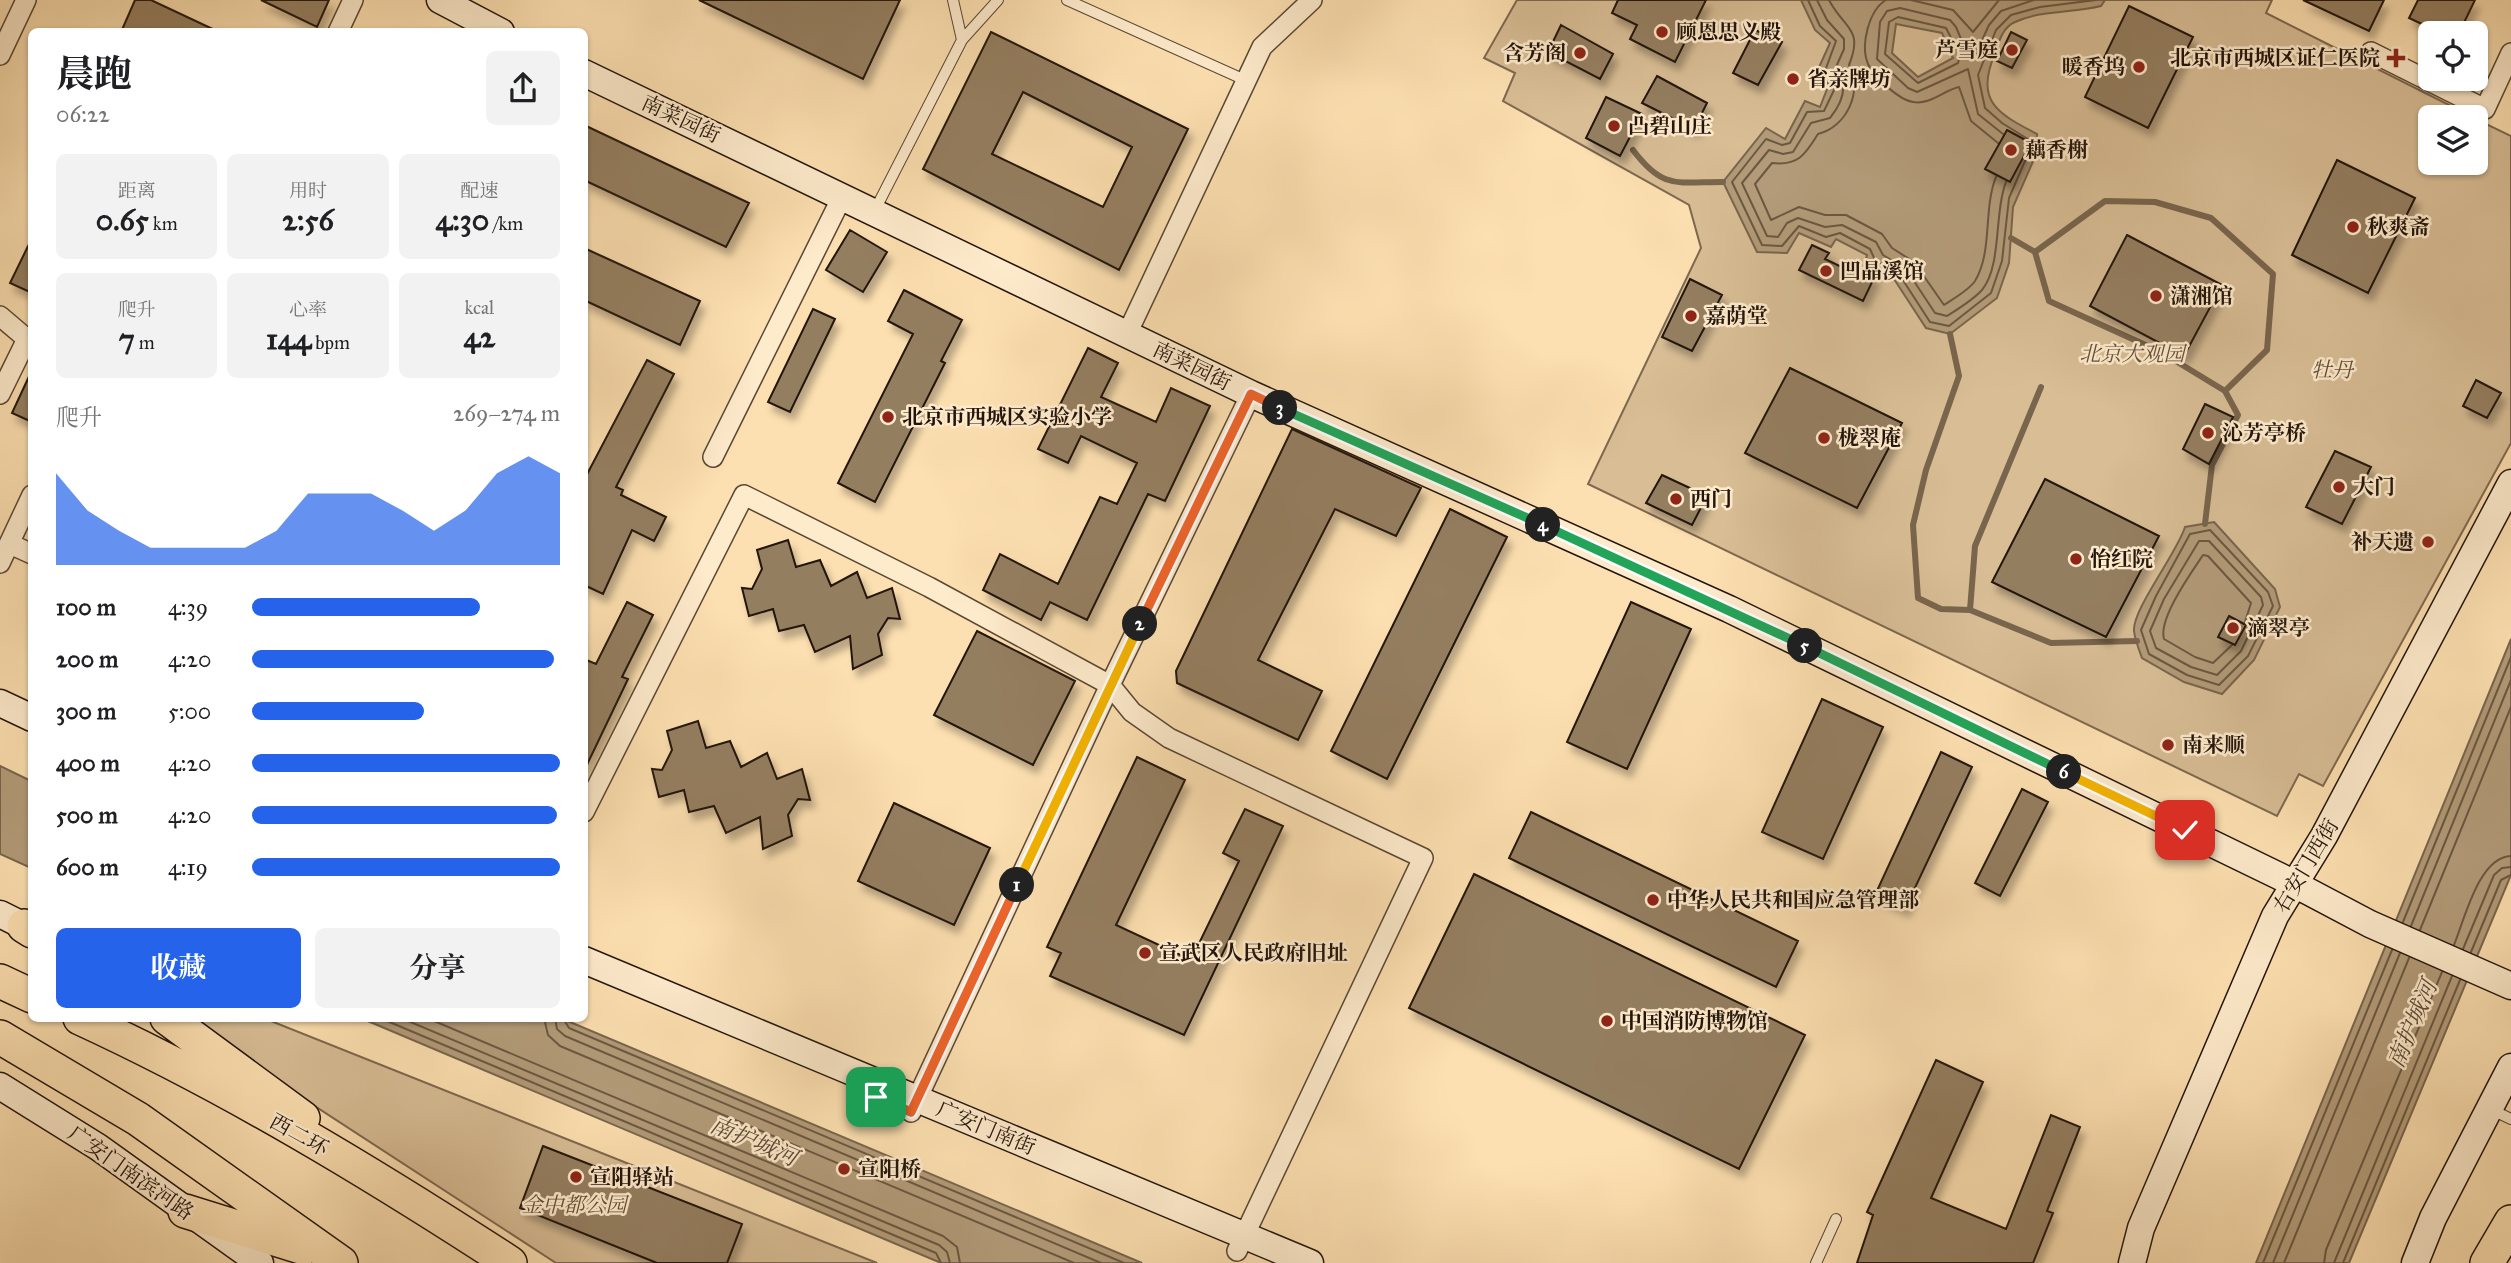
<!DOCTYPE html>
<html lang="zh">
<meta charset="utf-8">
<style>
body{margin:0;font-family:"IM FELL Great Primer","Noto Serif SC",serif;background:#f2f2f2;color:#202124;height:100vh;display:flex;flex-direction:column;font-size:26px;white-space:nowrap}
*{box-sizing:border-box;margin:0}
p{font-size:23px;color:#757577}
.icon{flex:none;width:38px;height:38px;fill:none;stroke:currentColor;stroke-width:2;stroke-linecap:round;stroke-linejoin:round}
.map{position:relative;flex:1;overflow:hidden}
.panel{position:absolute;left:28px;top:28px;width:560px;height:994px;display:flex;flex-direction:column;background:#fff;border-radius:10px;box-shadow:0 2px 5px #0004}
.panel>*{flex:none}
.tools{position:absolute;left:2418px;top:21px;display:grid;gap:14px}
.tools a{display:grid;place-items:center;width:70px;height:70px;border-radius:10px;background:#fff;box-shadow:0 2px 5px #0004;font-size:35px}
.pin{position:absolute;display:grid;place-items:center;width:60px;height:60px;color:#fff;margin:-30px;border-radius:14px;box-shadow:0 4px 10px #0006}
.km{position:absolute;width:35px;height:35px;margin:-18px;border-radius:50%;background:#222;color:#fff;font-size:19px;line-height:35px;text-align:center}
.round{display:grid;place-items:center;flex:none;width:74px;height:74px;border-radius:10px;background:#f2f2f2}
.headline{display:flex;align-items:center;justify-content:space-between;height:119px;padding:0 28px}
h1{font-size:38px;font-weight:700;line-height:52px}
.stats{display:grid;grid-template-columns:repeat(3,1fr);gap:10px;height:119px;padding:7px 28px}
.stats div{display:grid;align-content:center;border-radius:10px;background:#f2f2f2;text-align:center}
.stats b{font-size:30px;font-weight:700}
.stats small{font-size:19px;font-weight:400}
.stats p{font-size:19px}
.chart{height:196px;padding:14px 28px}
.chart p{display:flex;justify-content:space-between}
.chart svg{width:100%;height:126px;margin-top:7px;fill:#2563eb;opacity:.7}
.button{display:flex;gap:14px;margin-top:auto;padding:14px 28px}
.button a{flex:1;height:80px;border-radius:10px;background:#2563eb;color:#fff;font-size:28px;font-weight:700;line-height:80px;text-align:center}
.button a+a{background:#f2f2f2;color:#202124}
ul{padding:0 28px;list-style:none;font-size:23px}
li{display:grid;grid-template-columns:112px 84px 1fr;align-items:center;height:52px}
li i{height:18px;border-radius:9px;background:#2563eb}
.map>svg:first-child{display:block}
.green{fill:#d8bd95;stroke:#7e6850;stroke-width:2}
.water{fill:#b39b79;stroke:#79654d;stroke-width:2;fill-rule:evenodd}
.lines{fill:none;stroke-linecap:round;stroke-linejoin:round}
.shore{stroke:#6b5842;stroke-width:2}
.stream{stroke:#79654d;stroke-width:6}
.building{fill:#947e61;stroke:#23140b;stroke-width:2;fill-rule:evenodd;filter:url(#shadow)}
.lane-casing{stroke:#5a4734;stroke-width:12}
.street-casing{stroke:#5a4734;stroke-width:22}
.secondary-casing{stroke:#23140b;stroke-width:29}
.highway-casing{stroke:#23140b;stroke-width:36}
.lane{stroke:#feebcc;stroke-width:10}
.street{stroke:#feebcc;stroke-width:19}
.secondary{stroke:#feebcc;stroke-width:26}
.highway{stroke:#fde0b1;stroke-width:33}
.split-1-casing{stroke:#fff;stroke-width:14}
.split-2-casing{stroke:#fff;stroke-width:14}
.split-3-casing{stroke:#fff;stroke-width:14}
.split-4-casing{stroke:#fff;stroke-width:14}
.split-5-casing{stroke:#fff;stroke-width:14}
.split-6-casing{stroke:#fff;stroke-width:14}
.split-7-casing{stroke:#fff;stroke-width:14}
.split-1{stroke:#f0652b;stroke-width:9}
.split-2{stroke:#f5b400;stroke-width:9}
.split-3{stroke:#f0652b;stroke-width:9}
.split-4{stroke:#22a559;stroke-width:9}
.split-5{stroke:#22a559;stroke-width:9}
.split-6{stroke:#22a559;stroke-width:9}
.split-7{stroke:#f5b400;stroke-width:9}
.poi-dot{fill:#8f2418;stroke:#feebcc;stroke-width:2.5}
.labels{text-anchor:middle;dominant-baseline:central;stroke-width:5;stroke-linejoin:round;paint-order:stroke}
.poi-label{font-size:21px;font-weight:bold;fill:#23140b;stroke:#feebcc;text-anchor:start}
.street-label{font-size:21px;fill:#23140b;stroke:#feebcc}
.park-label{font-size:21px;font-style:italic;fill:#624f3b;stroke:#feebcc}
.water-label{font-size:23px;font-style:italic;fill:#5d4a37;stroke:#feebcc}
</style>
<div class="map">
<svg width="2511" height="1263" viewBox="0 0 2511 1263">
<defs>
<filter id="shadow"><feDropShadow dx="4.5" dy="8" stdDeviation="3.5" flood-color="#0004"/></filter>
</defs>
<rect width="100%" height="100%" fill="#fde0b1"/>
<filter id="stains"><feTurbulence type="fractalNoise" baseFrequency=".00286" numOctaves="4"/><feColorMatrix values="0 0 0 0 .2 0 0 0 0 .09 0 0 0 0 .02 0 0 0 .5 -.17"/></filter>
<radialGradient id="worn" r=".72"><stop offset=".6" stop-color="#630" stop-opacity="0"/><stop offset="1" stop-color="#630" stop-opacity=".3"/></radialGradient>
<!-- green -->
<path class="green" d="M1517,0h755l-6,13 207,104h-42v46h45v-44l35,17v307l-188,343 -24,-12 -22,42 -689,-332 113,-236 -12,-43 -186,-104 12,-28 -31,-15z
M181,1019h85l611,244h-321z"/>
<!-- water -->
<path class="water" d="M1801,0h304l-4,6c-28,7 -60,4 -86,16 -12,5 -16,19 -20,31 -20,49 2,60 42,81l1,16 -25,57 -4,56 -12,35 -47,36 -24,-6 -32,-49 -29,-16 2,-8 -31,-16 -5,8 -32,-14 -12,20 -30,-1 -34,-70 43,-54 19,11 20,-38 15,6 9,-23 -14,-8 15,-33 -15,-13zM1896,24l46,9 11,25 -35,19 -26,-24z
M2214,522l61,67 5,18 -26,53 -32,34 -38,-12 -42,-24c-3,-8 -7,-18 -8,-27 -2,-21 43,-78 51,-104z
M2511,639v236l-162,388h-93z
M0,766l31,15v87l-31,-14z
M363,1019h200l579,244h-201z"/>
<g class="lines">
<!-- shore -->
<path class="shore" d="M1808,0l12,26 16,15 -11,30 10,9v8l-11,23 -17,1 -17,31 -8,2 -16,-6 -34,43 30,63 20,1 17,-20 27,11 14,-4 30,16 5,11 24,14 31,48 19,4 42,-33 11,-32 7,-63 22,-51
M1817,0l10,20 17,19v10l-8,18c13,17 7,35 -6,51l-19,5 -18,29 -10,2 -14,-4 -27,33 25,53 11,1 9,-14 11,-5 27,9 17,-2 34,17 7,13 23,14 29,44 12,3c11,-7 26,-16 35,-26 20,-24 12,-78 24,-108
M1829,0c15,29 35,28 20,65 14,27 -2,61 -31,69 -13,21 -20,32 -46,29l-17,21 16,36 28,-13 26,8h21l36,19 10,14 22,14 30,43c9,-6 25,-15 31,-24 18,-30 8,-72 21,-104
M1886,0c-17,10 -26,45 -18,64 6,13 31,36 45,38 18,3 31,-12 46,-15l12,34 27,22
M1911,0l42,10 20,22 26,-32
M1898,17l48,11 14,27 -2,8 -40,20 -33,-29 4,-32z
M2003,134l-25,-20 -10,-45 -51,23 -9,-4 -31,-29 3,-37 7,-11 13,-3 50,12 6,7 13,31 4,2 16,-35 12,-14 33,-11
M2031,141l-29,-18 -17,-15 -7,-33 18,-45 15,-15 29,-8 56,-7
M2210,530l58,62 5,14 -25,50 -29,29 -32,-10 -38,-21 -8,-24 15,-34 34,-62z
M2199,541h10l52,56 2,8 -22,46 -24,24 -26,-8 -35,-19 -6,-17 14,-32z
M2232,645l-19,18 -18,-6 -31,-18c-6,-20 27,-66 39,-84l5,1 43,47 -6,19
M2403,922l108,-265
M2411,926l100,-246
M2420,930l91,-223
M2454,945c11,-27 25,-88 57,-89
M2463,949l31,-74 8,-7 9,-1
M2471,952l30,-72 10,-5
M380,1018l556,235 5,10
M401,1018l538,227 8,7 3,11
M427,1018l516,218 14,11 3,16
M544,1018l4,17 12,11 514,217
M555,1018l2,11 8,7 536,227
M563,1018l6,10 555,235
M2263,1263l129,-313
M2273,1263l127,-310
M2284,1263l125,-305
M2324,1263l2,-13 116,-278
M2334,1263l118,-287
M2343,1263l117,-283"/>
<!-- stream -->
<path class="stream" d="M1633,150c30,40 44,32 90,32
M2011,238l24,14 14,49 112,51 64,39 13,24 -26,50 -7,59
M2035,252l70,-51 50,1 56,16 62,56 -6,76 -42,41
M1950,334l9,42 -33,94 -13,55 5,73 23,11 29,1 81,33 86,-2
M1970,610l5,-64 66,-159"/>
</g>
<!-- building -->
<path class="building" d="M135,0h16l68,32h-98z
M261,0h68l-12,27z
M699,0h201l-37,79z
M1618,0h88l-31,62 -45,-23 7,-14 -25,-12z
M2303,0h81l-15,31z
M2418,0h57l-16,33h-18l-32,-15z
M2129,6l64,31 -45,91 -63,-31z
M1561,25l52,29 -13,25 -52,-27z
M1755,30l27,12 -24,43 -25,-12z
M991,32l197,97 -69,141 -196,-101zM1023,92l109,55 -29,60 -111,-53z
M2011,32l16,8 -15,28 -15,-7z
M1657,76l50,27 -13,26 -52,-26z
M1606,97l36,17 -22,42 -34,-18z
M584,125l165,78 -23,44 -142,-67z
M2007,130l24,13 -21,39 -25,-13z
M2337,160l78,38 -47,95 -76,-38z
M850,230l37,22 -24,40 -37,-22z
M2127,235l95,50 -38,71 -94,-50z
M32,238v55l-22,-10z
M1812,245l17,8 -4,6 29,14 4,-6 17,9 -12,25 -64,-31z
M584,248l116,53 -20,44 -96,-45z
M1690,279l32,16 -30,56 -30,-14z
M904,290l58,30 -21,41 4,2 -70,139 -37,-19 75,-149 -25,-13z
M813,309l22,10 -45,93 -22,-10z
M1088,348l30,15 -17,34 55,25 15,-34 39,18 -45,95 -17,-7 -61,126 -37,-18 -9,18 -58,-30 17,-36 58,30 42,-87 17,7 20,-41 -56,-27 -13,27 -30,-14z
M647,360l27,14 -58,113 7,3 -2,5 45,22 -12,24 -22,-11 -29,64 -19,-9v-105z
M1790,368l112,55 -45,85 -112,-55z
M32,370v52l-20,-9z
M2476,380l25,13 -14,25 -24,-12z
M2205,404l28,13 -24,47 -26,-15z
M1292,429l129,59 -25,48 -61,-27 -77,151 64,31 -24,49 -121,-57 -1,-12z
M2335,451l36,16 -29,57 -36,-17z
M1662,475l45,21 -15,29 -46,-22z
M2045,479l114,57 -53,101 -114,-55z
M1450,509l57,28 -120,242 -56,-28z
M788,540l8,27 24,-7 11,26 26,-14 10,26 25,-10 8,31 -12,-1 -10,16 4,21 -29,14 -3,-33 -35,16 -11,-27 -25,6 -6,-22 -24,7 -7,-28 10,1 10,-20 -5,-19z
M627,602l26,13 -31,62 6,2 -44,92v-112l12,5z
M1631,602l60,27 -64,140 -60,-27z
M2229,616l17,9 -11,20 -17,-8z
M977,631l98,50 -42,84 -99,-50z
M1822,699l61,28 -60,132 -61,-27z
M698,721l8,27 24,-7 11,26 26,-14 10,26 25,-10 8,31 -12,-1 -10,16 4,21 -29,13 -3,-32 -34,16 -12,-27 -25,6 -5,-22 -25,7 -7,-28 10,1 10,-20 -5,-19z
M1941,752l31,15 -67,142 -30,-14z
M1137,757l48,23 -69,145 75,35 48,-99 -16,-8 22,-44 38,17 -99,209 -134,-59 11,-23 -14,-6z
M2022,789l26,13 -48,94 -25,-13z
M894,803l96,45 -36,77 -96,-44z
M1531,812l267,129 -22,46 -267,-129z
M1474,874l331,161 -66,134 -330,-161z
M1936,1060l47,22 -52,116 75,31 45,-114 29,12 -33,84 6,2 -20,50h-176l16,-48 -6,-3z
M543,1146l199,78 -15,39h-70l-137,-55z"/>
<g class="lines">
<!-- lane casing -->
<g class="lane-casing">
<path id="lane" d="M1067,0l178,80
M962,40l36,-40
M875,210l87,-170 -9,-40
M2490,1109l21,10
M1816,1263l20,-44"/>
</g>
<!-- street casing -->
<g class="street-casing">
<path id="street" d="M338,32l15,-32
M2371,52l114,57 26,-56
M0,55l26,-55
M0,316l27,23 -27,55
M1127,334l135,-287 50,-47
M713,457l130,-262
M10,544l22,10
M0,563l32,-68
M584,812l160,-317 185,92 181,98 22,27 37,26 254,120 -186,393
M911,1112l199,-427 141,-291"/>
</g>
<!-- secondary casing -->
<g class="secondary-casing">
<path id="secondary" d="M440,0l61,32
M584,73l667,321 478,215 552,268 89,47 141,62
M0,703l32,15
M0,914l24,12
M584,960l726,303
M0,1086l98,61 162,116
M2132,1263l9,-35 134,-312 49,-80 187,-353
M2415,1263l18,-45 78,-151"/>
</g>
<!-- highway casing -->
<g class="highway-casing">
<path id="highway" d="M24,926l8,5
M0,981l32,15
M80,1018c150,69 293,156 430,245
M167,1018l136,100
M0,1037l138,82 203,144
M185,1211l119,37
M2487,1263l24,-41"/>
</g>
<!-- lane -->
<use href="#lane" class="lane"/>
<!-- street -->
<use href="#street" class="street"/>
<!-- secondary -->
<use href="#secondary" class="secondary"/>
<!-- highway -->
<use href="#highway" class="highway"/>
</g>
<g class="lines">
<!-- split-1 casing -->
<g class="split-1-casing">
<path id="split-1" d="M876,1097l35,15 106,-227"/>
</g>
<!-- split-2 casing -->
<g class="split-2-casing">
<path id="split-2" d="M1017,885l123,-261"/>
</g>
<!-- split-3 casing -->
<g class="split-3-casing">
<path id="split-3" d="M1140,624l111,-230 29,14"/>
</g>
<!-- split-4 casing -->
<g class="split-4-casing">
<path id="split-4" d="M1280,408l263,117"/>
</g>
<!-- split-5 casing -->
<g class="split-5-casing">
<path id="split-5" d="M1543,525l262,121"/>
</g>
<!-- split-6 casing -->
<g class="split-6-casing">
<path id="split-6" d="M1805,646l259,126"/>
</g>
<!-- split-7 casing -->
<g class="split-7-casing">
<path id="split-7" d="M2064,772l121,58"/>
</g>
<!-- split-1 -->
<use href="#split-1" class="split-1"/>
<!-- split-2 -->
<use href="#split-2" class="split-2"/>
<!-- split-3 -->
<use href="#split-3" class="split-3"/>
<!-- split-4 -->
<use href="#split-4" class="split-4"/>
<!-- split-5 -->
<use href="#split-5" class="split-5"/>
<!-- split-6 -->
<use href="#split-6" class="split-6"/>
<!-- split-7 -->
<use href="#split-7" class="split-7"/>
</g>
<!-- markers -->
<g class="poi-dot">
<circle cx="1662" cy="32" r="7"/>
<circle cx="2012" cy="50" r="7"/>
<circle cx="1580" cy="53" r="7"/>
<path d="M2392.5 47.5h7v7h7v7h-7v7h-7v-7h-7v-7h7z"/>
<circle cx="2139" cy="67" r="7"/>
<circle cx="1793" cy="79" r="7"/>
<circle cx="1614" cy="126" r="7"/>
<circle cx="2011" cy="150" r="7"/>
<circle cx="2353" cy="227" r="7"/>
<circle cx="1826" cy="271" r="7"/>
<circle cx="2156" cy="296" r="7"/>
<circle cx="1691" cy="316" r="7"/>
<circle cx="888" cy="417" r="7"/>
<circle cx="2208" cy="433" r="7"/>
<circle cx="1824" cy="438" r="7"/>
<circle cx="2339" cy="487" r="7"/>
<circle cx="1676" cy="499" r="7"/>
<circle cx="2428" cy="542" r="7"/>
<circle cx="2076" cy="559" r="7"/>
<circle cx="2233" cy="628" r="7"/>
<circle cx="2168" cy="745" r="7"/>
<circle cx="1653" cy="900" r="7"/>
<circle cx="1145" cy="953" r="7"/>
<circle cx="1607" cy="1021" r="7"/>
<circle cx="844" cy="1169" r="7"/>
<circle cx="576" cy="1177" r="7"/>
</g>
<g class="labels">
<!-- poi labels -->
<g class="poi-label">
<text x="1676" y="32">顾恩思义殿</text>
<text x="1998" y="50" text-anchor="end">芦雪庭</text>
<text x="1566" y="53" text-anchor="end">含芳阁</text>
<text x="2380" y="58" text-anchor="end">北京市西城区证仁医院</text>
<text x="2125" y="67" text-anchor="end">暖香坞</text>
<text x="1807" y="79">省亲牌坊</text>
<text x="1628" y="126">凸碧山庄</text>
<text x="2025" y="150">藕香榭</text>
<text x="2367" y="227">秋爽斋</text>
<text x="1840" y="271">凹晶溪馆</text>
<text x="2170" y="296">潇湘馆</text>
<text x="1705" y="316">嘉荫堂</text>
<text x="902" y="417">北京市西城区实验小学</text>
<text x="2222" y="433">沁芳亭桥</text>
<text x="1838" y="438">栊翠庵</text>
<text x="2353" y="487">大门</text>
<text x="1690" y="499">西门</text>
<text x="2414" y="542" text-anchor="end">补天遗</text>
<text x="2090" y="559">怡红院</text>
<text x="2247" y="628">滴翠亭</text>
<text x="2182" y="745">南来顺</text>
<text x="1667" y="900">中华人民共和国应急管理部</text>
<text x="1159" y="953">宣武区人民政府旧址</text>
<text x="1621" y="1021">中国消防博物馆</text>
<text x="858" y="1169">宣阳桥</text>
<text x="590" y="1177">宣阳驿站</text>
</g>
<!-- street labels -->
<g class="street-label">
<text transform="translate(681 119) rotate(25)">南菜园街</text>
<text transform="translate(1192 366) rotate(26)">南菜园街</text>
<text transform="translate(2306 866) rotate(-59)">右安门西街</text>
<text transform="translate(986 1128) rotate(23)">广安门南街</text>
<text transform="translate(299 1135) rotate(29)">西二环</text>
<text transform="translate(131 1173) rotate(35)">广安门南滨河路</text>
</g>
<!-- park labels -->
<g class="park-label">
<text x="2132" y="354">北京大观园</text>
<text x="2332" y="370">牡丹</text>
<text x="574" y="1205">金中都公园</text>
</g>
<!-- water labels -->
<g class="water-label">
<text transform="translate(2412 1024) rotate(-67)">南护城河</text>
<text transform="translate(754 1141) rotate(23)">南护城河</text>
</g>
</g>
<rect width="100%" height="100%" filter="url(#stains)"/>
<rect width="100%" height="100%" fill="url(#worn)"/>
</svg>
<div class="tools">
<a><svg class="icon" aria-label="locate" viewBox="0 0 24 24"><circle cx="12" cy="12" r="6"/><path d="M12 2v4M12 18v4M2 12h4M18 12h4"/></svg></a>
<a><svg class="icon" aria-label="layers" viewBox="0 0 24 24"><path d="M12 4l9 5-9 5-9-5zM3 14l9 5 9-5"/></svg></a>
</div>
<div class="pin" style="left:876px;top:1097px;background:#1e9e55"><svg class="icon" aria-label="arrive" viewBox="0 0 24 24"><path d="M6 21V4h12l-3 4 3 4H6"/></svg></div>
<div class="pin" style="left:2185px;top:830px;background:#d93025"><svg class="icon" aria-label="check" viewBox="0 0 24 24"><path d="M5 12l5 5 9-10"/></svg></div>
<b class="km" style="left:1017px;top:885px">1</b>
<b class="km" style="left:1140px;top:624px">2</b>
<b class="km" style="left:1280px;top:408px">3</b>
<b class="km" style="left:1543px;top:525px">4</b>
<b class="km" style="left:1805px;top:646px">5</b>
<b class="km" style="left:2064px;top:772px">6</b>
<section class="panel">
<div class="headline"><div><h1>晨跑</h1><p>06:22</p></div><a class="round"><svg class="icon" aria-label="share" viewBox="0 0 24 24"><path d="M12 15V3M7 8l5-5 5 5M5 13v7h14v-7"/></svg></a></div>
<div class="stats">
<div><p>距离</p><b>0.65<small> km</small></b></div>
<div><p>用时</p><b>2:56</b></div>
<div><p>配速</p><b>4:30<small> /km</small></b></div>
</div>
<div class="stats">
<div><p>爬升</p><b>7<small> m</small></b></div>
<div><p>心率</p><b>144<small> bpm</small></b></div>
<div><p>kcal</p><b>42</b></div>
</div>
<div class="chart"><p><span>爬升</span>269–274 m</p>
<svg viewBox="0 0 160 44" preserveAspectRatio="none"><path d="M0 44V12L10 25L20 32L30 38L40 38L50 38L60 38L70 32L80 19L90 19L100 19L110 25L120 32L130 25L140 12L150 6L160 12V44z"/></svg>
</div>
<ul>
<li><b>100 m</b>4:39<i style="width:74%"></i></li>
<li><b>200 m</b>4:20<i style="width:98%"></i></li>
<li><b>300 m</b>5:00<i style="width:56%"></i></li>
<li><b>400 m</b>4:20<i style="width:100%"></i></li>
<li><b>500 m</b>4:20<i style="width:99%"></i></li>
<li><b>600 m</b>4:19<i style="width:100%"></i></li>
</ul>
<div class="button"><a>收藏</a><a>分享</a></div>
</section>
</div>
